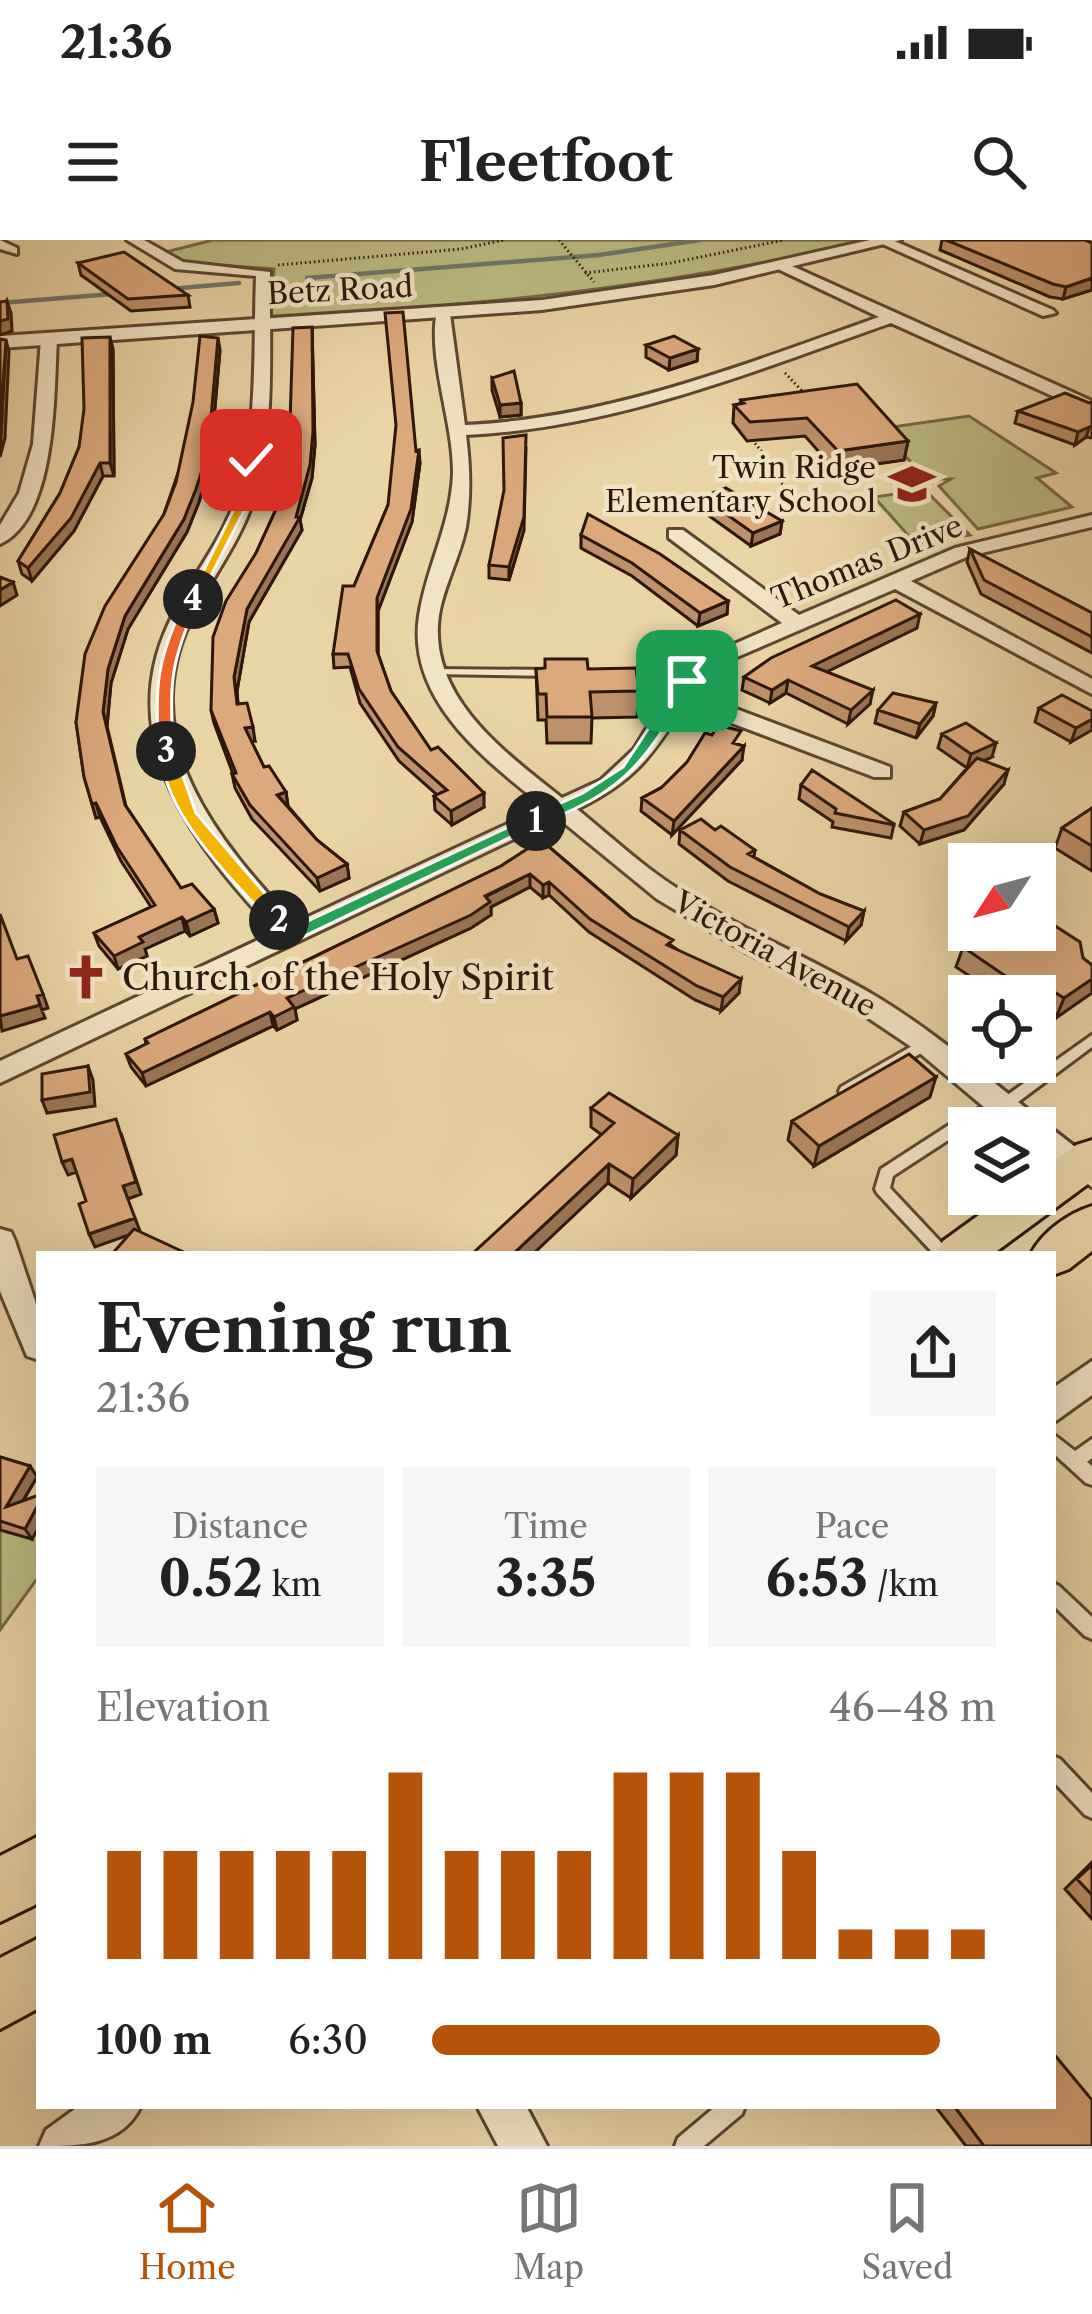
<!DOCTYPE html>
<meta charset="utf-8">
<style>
body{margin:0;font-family:"Libre Caslon Text",serif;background:#f6f6f6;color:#222;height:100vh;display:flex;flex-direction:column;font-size:45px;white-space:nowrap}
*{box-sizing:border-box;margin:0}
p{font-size:39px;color:#767676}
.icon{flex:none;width:66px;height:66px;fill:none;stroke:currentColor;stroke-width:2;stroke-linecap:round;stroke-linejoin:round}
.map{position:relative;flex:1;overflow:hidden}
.side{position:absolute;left:36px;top:1011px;width:1020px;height:858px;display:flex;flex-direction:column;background:#fff;border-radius:0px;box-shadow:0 12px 48px #0002}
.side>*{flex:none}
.needle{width:78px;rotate:234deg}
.buttons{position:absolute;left:948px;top:603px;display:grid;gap:24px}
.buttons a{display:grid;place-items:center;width:108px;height:108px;border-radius:0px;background:#fff;box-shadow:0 12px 48px #0002;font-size:60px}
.pin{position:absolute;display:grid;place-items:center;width:102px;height:102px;color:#fff;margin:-51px;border-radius:24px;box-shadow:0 6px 18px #0006}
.km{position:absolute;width:60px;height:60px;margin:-30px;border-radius:50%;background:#222;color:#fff;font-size:33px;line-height:60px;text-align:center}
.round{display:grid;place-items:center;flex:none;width:126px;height:126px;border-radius:0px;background:#f6f6f6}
.overview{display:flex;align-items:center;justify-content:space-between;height:204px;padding:0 60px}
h1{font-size:66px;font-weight:800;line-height:90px}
.stats{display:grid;grid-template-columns:repeat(3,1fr);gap:18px;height:204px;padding:12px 60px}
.stats div{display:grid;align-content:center;border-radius:0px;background:#f6f6f6;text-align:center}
.stats b{font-size:51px;font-weight:800}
.stats small{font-size:33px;font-weight:400}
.stats p{font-size:33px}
.chart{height:336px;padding:24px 60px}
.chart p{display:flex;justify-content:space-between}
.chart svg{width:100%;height:216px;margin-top:12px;stroke:#b45309;stroke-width:6}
ul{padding:0 60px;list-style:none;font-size:39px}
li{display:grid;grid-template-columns:192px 144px 1fr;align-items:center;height:90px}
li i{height:30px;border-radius:15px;background:#b45309}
.status{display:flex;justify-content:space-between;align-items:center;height:84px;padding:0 60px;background:#fff;direction:ltr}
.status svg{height:33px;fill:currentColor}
header{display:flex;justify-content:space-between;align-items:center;height:156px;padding:0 60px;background:#fff;font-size:54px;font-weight:800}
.tab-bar{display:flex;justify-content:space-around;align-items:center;height:168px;border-top:3px solid #e0e0e0;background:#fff;font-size:33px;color:#767676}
.tab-bar a{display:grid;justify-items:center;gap:6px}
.tab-bar .selected{color:#b45309}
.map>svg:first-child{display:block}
.green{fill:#bcbb83;stroke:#746946;stroke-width:3}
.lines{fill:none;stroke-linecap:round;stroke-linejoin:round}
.stream{stroke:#6e776c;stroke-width:4.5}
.service-casing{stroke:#5c4631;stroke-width:6}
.minor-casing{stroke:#5c4631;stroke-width:6}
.tertiary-casing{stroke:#5c4631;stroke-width:6}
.primary-casing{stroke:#2d170a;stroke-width:6}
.path{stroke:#2d170a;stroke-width:3;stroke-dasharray:1.5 3;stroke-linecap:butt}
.service{fill:#f1e3c5;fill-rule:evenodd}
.minor{fill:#f1e3c5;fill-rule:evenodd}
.tertiary{fill:#f1e3c5;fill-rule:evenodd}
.primary{fill:#e9d4a6;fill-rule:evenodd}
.wall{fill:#bd916c;stroke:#2d170a;stroke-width:3}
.shaded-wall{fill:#9a7658;stroke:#2d170a;stroke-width:3}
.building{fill:#dca97d;stroke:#2d170a;stroke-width:3}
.split-1{fill:#22a559;stroke:#fff;stroke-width:3}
.split-2{fill:#22a559;stroke:#fff;stroke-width:3}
.split-3{fill:#f5b400;stroke:#fff;stroke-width:3}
.split-4{fill:#f0652b;stroke:#fff;stroke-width:3}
.split-5{fill:#f5b400;stroke:#fff;stroke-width:3}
.labels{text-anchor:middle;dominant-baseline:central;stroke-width:9;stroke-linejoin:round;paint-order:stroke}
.far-street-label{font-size:30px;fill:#2d170a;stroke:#f1e3c5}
.far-poi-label{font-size:30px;fill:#2d170a;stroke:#f1e3c5;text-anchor:end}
.poi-label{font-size:36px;fill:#2d170a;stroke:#f1e3c5;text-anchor:start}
</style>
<div class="status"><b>21:36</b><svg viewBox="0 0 49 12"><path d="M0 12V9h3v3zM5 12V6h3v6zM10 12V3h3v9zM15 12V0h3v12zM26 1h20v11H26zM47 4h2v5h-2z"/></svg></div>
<header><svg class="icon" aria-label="menu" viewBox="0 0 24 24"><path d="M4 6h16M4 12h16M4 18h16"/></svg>Fleetfoot<svg class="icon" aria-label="search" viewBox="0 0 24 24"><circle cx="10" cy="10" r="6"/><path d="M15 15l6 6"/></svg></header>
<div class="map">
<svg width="1092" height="1906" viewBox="0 0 1092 1906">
<rect width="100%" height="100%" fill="#e9d4a6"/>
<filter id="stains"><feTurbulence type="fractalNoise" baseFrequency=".00167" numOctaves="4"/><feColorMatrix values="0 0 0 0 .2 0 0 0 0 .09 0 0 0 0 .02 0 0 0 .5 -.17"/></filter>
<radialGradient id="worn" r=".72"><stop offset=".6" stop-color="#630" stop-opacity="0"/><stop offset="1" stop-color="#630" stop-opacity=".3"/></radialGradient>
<!-- green -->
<path class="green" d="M213,0h655c-202,48 -390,65 -597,78l3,-49 -85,-6 -27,-10z
M969,176l87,57 -19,5 35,29 -94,22 -39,-43 12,-7h-23l-50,-50z
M925,250l45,45 -54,9 -42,-47z
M0,1253l39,41v42l-39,54z"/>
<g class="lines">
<!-- stream -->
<path class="stream" d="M307,38l292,-23 101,-15
M169,49l70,-6
M0,63l112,-9"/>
<!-- service casing -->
<g class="service-casing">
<path id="service" d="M435,429l117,1 5,3 -5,3 -121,-2v-4z
M618,431l69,7 5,3 -5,3 -73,-8 -1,-2z
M1092,795v12l-86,64 -27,9 -86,56 -3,12 62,66h-18l-57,-61 -2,-4 6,-20 88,-57 27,-9z
M926,798l7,5 -2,4 -80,48h-10l-2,-4 2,-4z
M1053,1194l22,17 17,-12v19l-5,4 5,4v19l-6,-2 -33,-30z
M1053,1343l6,3 33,31v22l-7,-3 -32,-31z
M1053,1516l7,3 32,34v25l-7,-3 -32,-34z
M716,1866h29l-3,8 -38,32h-29l3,-8z"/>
</g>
<!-- minor casing -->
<g class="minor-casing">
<path id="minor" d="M0,0l17,8v6l-17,-5z
M127,0h17l39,22 87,10c-1,74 6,158 -17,229 -14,44 -45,81 -64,123 -54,118 29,217 106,299l249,-116c-57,-46 -138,-106 -125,-191 7,-48 32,-91 34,-142 1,-50 -26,-116 -16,-163l13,3 15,111c146,-7 277,-60 414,-108l-101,-48 5,-7 309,139v11l-6,-1 -195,-88c-140,49 -275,105 -425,112 4,31 5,61 0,92 -6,30 -22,58 -27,88 -12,83 68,139 123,183l39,-18 33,-31 45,-73 44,-27 59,-26 -113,-85v-8h14l116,85 156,-67 137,-33v12l-123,29 -58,25 181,98v15l-197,-105 -158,68 -46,35 199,75v10h-16l-190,-72c-32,52 -51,77 -107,104 33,27 65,57 101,80 62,40 130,68 194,105 79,47 146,112 220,165v28l-57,-39v-20h-26l-93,-78 -64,-43 -108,-56 -87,-52 -99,-81 -558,265v-22l275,-129c-78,-83 -162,-188 -107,-307 19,-42 50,-78 66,-121 25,-70 19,-155 22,-228l-81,-7z
M892,0l161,70 3,3 -13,3 -165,-74z
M49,94l8,5c-3,53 0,179 -57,205v-19l19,-32 14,-49 8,-105z
M0,989l11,3 4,9 24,72v47l-12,-4 -27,-65z
M1092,1121v34l-39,28v-35z
M79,1866h62c-19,40 -61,40 -102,40l7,-16z
M477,1866h49l21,40h-49z"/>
</g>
<!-- tertiary casing -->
<g class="tertiary-casing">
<path id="tertiary" d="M870,0h31l-187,45 -172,25 -542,38v-12l542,-36 172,-25z"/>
</g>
<!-- primary casing -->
<g class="primary-casing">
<path id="primary" d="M1092,900v41l-99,73h-57l7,-13 65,-47h27v-19l41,-30z
M1092,966v45l-23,18 -16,6v-21h-22c11,-22 38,-41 61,-48z
M39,1596v67l-39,19v-66z
M39,1698v70l-39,21v-71z"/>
</g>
<!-- path -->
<path class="path" d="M559,0l35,42
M278,25l183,-16 43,-9
M585,33l86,-10 113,-23
M785,133l21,22
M752,200l22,26 2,13 11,8 -5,13"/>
<!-- service -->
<use href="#service" class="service"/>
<!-- minor -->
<use href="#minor" class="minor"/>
<!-- tertiary -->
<use href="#tertiary" class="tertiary"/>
<!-- primary -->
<use href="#primary" class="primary"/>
</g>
<!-- wall -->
<path class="wall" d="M942,0h143l7,3v47l-29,9 -13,-2 -110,-47z
M78,23l110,32 2,12 -59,4 -50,-36z
M312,87l3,118 -3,33 -12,42 2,10 -53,92 -12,69 1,13 17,37h-4l13,26 22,25 2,14 29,34 30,24 2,14 -29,13 -68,-72 -17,-31 -3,-14h1l-19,-51 -3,-13 45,-157 22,-48 11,-51z
M646,105l52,4 -1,12 -28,9 -23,-13z
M113,109l1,127h-11l-29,55 -42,50 -10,-7 -4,-13 42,-68 19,-46z
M220,110l-10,114 -11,38 -12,30 -59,97 -17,54 -4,43 19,80 55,82 33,21 4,14 -28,13 -5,-5 -40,18 2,7 -29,13 -19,-23 -5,-13 57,-26 -30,-46 -21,-44 -4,1 -12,-41 -8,-55 88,-208z
M492,138l29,25v12l-21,2 -8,-27z
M741,160l167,41 -4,19 -69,10 -30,-34 -58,5 -14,-18 1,-18 6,-1z
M1092,162v36l-6,-1 -11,8 -60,-22 3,-12z
M416,211l4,12 -8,59 -34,89v43l13,37 40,59 53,57 -32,18 -17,-15 -1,-14 3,-1 -38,-34 -39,-58 -10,-36 -16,1 -1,-14 21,-68 34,-81z
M702,257l80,24 -2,13 -29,12 -50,-36z
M524,290l-15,50 -20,-2v-13z
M581,295l147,66 -1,13 -29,12 -66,-50 -51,-28z
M970,309l122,64v40l-111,-59 -14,-32z
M917,388l-91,44 44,32 -22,20 -62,-31 -16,10 -28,-13 2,-13z
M536,429h52l51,22 -2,26 -45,1 -1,25h-44l-1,-23h-8z
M936,463l-3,13 -17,22 -41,-15 3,-13z
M1039,468l53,3 -21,31 -36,-20z
M942,494l50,23 -9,4 21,23 -40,46 -44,14 -20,-18 4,-14 36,-13 27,-31 -29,-20z
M739,505l3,15 -70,75 -31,-24 1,-13z
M801,545l93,39 -3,14 -59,-11 1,-5 -34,-23z
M1092,568v63l-37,-23 7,-20z
M680,590h35l40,20 -1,7 66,37 44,17 -3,14 -15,16 -118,-60 -49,-37z
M541,600l90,77 108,76 -18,18 -26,-11 -106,-68 -40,-37 -6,3 -13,-11 -39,20v8l-20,13 -176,81 2,11 -20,10 -4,-4 -127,60 -15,-19 -5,-13 20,-10 -1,-5 356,-173z
M963,707l120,11 -27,60 -21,-11v-11h-36l-43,-29z
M930,857l-116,69 -26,-26 4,-19z
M591,868l87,27 -2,20 -45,43 -23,-15 -6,-48 -11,-8z
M0,1217l30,9 7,11 -14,24 9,38 -32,-9z
M1092,1622v57l-27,-30z
M935,1866h118l39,40h-126z"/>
<!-- shaded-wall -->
<path class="shaded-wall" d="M1092,38v12l-29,9 3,-12z
M7,61l4,12 1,18 -12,4v-14z
M312,87l3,118 -3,33 -12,42 2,10 -53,92 -12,69 2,27 -5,-41 13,-68 49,-92z
M110,97l3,12 1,127 -4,-13z
M218,98l2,12 -10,114 -11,38 -12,30 -59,97 -17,54 -4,43 -4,-14 5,-43 17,-53 59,-97z
M6,100l3,12 -4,86 -5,19z
M698,109l-1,12 -28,9 1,-12z
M521,163v12l-21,2v-12z
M1090,185l-4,12 -11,8 3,-13z
M908,201l-4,19 -69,10 3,-19z
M526,207l-2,83 -15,50v-13z
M419,210l1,13 -8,59 -34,89v53l-1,-66z
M100,223l3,13 -29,55 -42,50 -4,-13z
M782,281l-2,13 -29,12 2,-13z
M13,342l4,13 -17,11v-16z
M728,361l-1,13 -29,12 2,-13z
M920,374l-3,14 -107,52 2,-14z
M788,440l-2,13 -16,10 2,-13z
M873,450l-3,14 -22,20 3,-14z
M936,463l-3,13 -17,22 4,-14z
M1092,479v11l-21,12 5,-14z
M253,487l2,14 -7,1 -3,-14z
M996,503l-4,14 -25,11 4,-14z
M744,506l-2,14 -70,75 2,-14z
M1008,530l-4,14 -40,46 -44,14 4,-14z
M286,552l2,14 -11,-11z
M484,553v14l-32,18 -1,-14z
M96,563l4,14 -4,1 -4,-14z
M347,624l2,14 -29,13 -3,-13z
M530,634v13l-39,20v8l-20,13 -176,81 2,11 -20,10 -3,-13 13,-19z
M549,642v13l-6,3v-13z
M214,669l4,14 -28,13 -4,-14z
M864,671l-3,14 -15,16 3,-14z
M182,677l3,14 -40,18 2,7 -29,13 -4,-13 25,-19z
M741,739l-2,14 -18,18 2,-14z
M1092,739v14l-36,25 8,-20z
M43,754l5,14 -6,2 -5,-14z
M40,765l5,13 -43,13 -2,-15z
M270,772l3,14 -127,60 -4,-13z
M88,826l5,14 2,26 -48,7 -5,-13z
M936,837l-6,20 -116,69 5,-20z
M121,893l20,61 -13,5 -5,-13z
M678,895l-2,20 -45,43 2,-19z
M72,919l5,13 -9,3 -6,-13z
M609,924l-1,19 -75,71h-20z
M135,978l5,13 -45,16 -6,-13z
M30,1226l7,11 -24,40 -7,-10z
M39,1263v24l-7,12 -7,-10z"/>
<!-- building -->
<path class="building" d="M946,0h139l7,3v35l-26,9 -13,-3z
M124,12l64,43 -60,4 -50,-36z
M7,61l1,18 -8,2v-19z
M403,72l13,139 3,-1 -8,59 -34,89v53l14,40 40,59 7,-3 46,46 -33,18 -17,-15 13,-6 -49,-43 -39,-58 -11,-35h-15l10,-68h11l34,-81 8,-80 -11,-112z
M312,87l1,105 -3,33 -14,52h4l-53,92 -13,68 3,27 10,-1 6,24 -8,1 19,39 5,-1 17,26 -9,3 40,45 30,24 -30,14 -67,-73 -18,-31 4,-1 -25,-63 2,-73 13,-36 30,-48 22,-48 11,-51 4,-126z
M200,96l18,2 -10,114 -12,37 -12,30 -59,97 -17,53 -5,43 22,93 56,83 11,-4 22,25 -28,13 -4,-5 -43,20 4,5 -29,14 -20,-23 61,-28 -38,-58 -21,-44 -4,1 -8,-27 -8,-55 9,-68 20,-48 59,-92 12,-32 17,-80z
M674,96l24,13 -28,9 -24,-13z
M110,97v126h-10l-29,55 -43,50 -10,-7 42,-68 19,-46 5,-38 -2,-71z
M0,99l6,1 -6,89z
M514,131l7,32 -21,2 -8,-27z
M857,144l51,57 -70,10 -31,-33 -57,4 -16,-17 10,-2 -3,-3z
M1065,153l24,10 3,-1v24l-14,6 -60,-21z
M526,195l-2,82 -15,50 -20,-2 15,-75 -1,-52z
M726,248l56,33 -29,12 -51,-36z
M588,274l72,40 68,47 -28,12 -68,-50 -51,-28z
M970,309l122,64v24l-108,-57z
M0,337l13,5 -13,8z
M896,360l24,14 -108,52 61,24 -22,20 -63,-30 -16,10 -28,-13 27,-19z
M545,419h42l1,10 48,-1 3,23 -49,1 2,25h-45l-1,-23h-8l-2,-25 9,-1z
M893,453l43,10 -16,21 -42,-14z
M1062,455l30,16v8l-16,9 -37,-20z
M966,483l30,20 -25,11 -29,-20z
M718,485l23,6 -8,12 11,3 -70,75 -32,-23 19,-10 26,-26 18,-29 7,2z
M977,518l31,12 -40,46 -44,14 -20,-18 36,-13z
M812,530l82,54v1l-59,-12 1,-4 -35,-24z
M1092,568v38l-30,-18z
M701,579l14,11 6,-4 34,24 -7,4 72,40 44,17 -15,16 -119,-60 -50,-37z
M541,600l90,77 42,23 -6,5 74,34 -18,18 -26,-11 -107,-67 -41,-37 -6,3 -13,-11 -45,22 5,6 -19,13 -184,83 7,9 -20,10 -4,-5 -128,61 -16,-19 22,-11 -3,-4 356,-173z
M1035,673l45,29 3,16 9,7v14l-28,19 -18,-11 -29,-3 -54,-37 25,-17h47z
M0,674l17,45 11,-3 15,38 -6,2 3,9 -40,11z
M909,814l27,23 -117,69 -27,-25z
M88,826l2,26 -48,8v-26z
M609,853l69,42 -45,44 -24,-15 -96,90h-41l142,-131 -23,-15z
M116,879l20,63 -13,4 12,32 -46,16 -10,-30 7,-3 -14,-42 -10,3 -8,-27z
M134,989l54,25h-76z
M0,1217l30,9 -24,41 33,-12v8l-14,26 -25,-8z
M1092,1625v30l-15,-16z
M1053,1813l39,47v46h-108l-30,-40h99z"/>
<!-- split-1 -->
<path class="split-1" d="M682,438l12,3c-38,57 -54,98 -120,128 -14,6 -28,16 -44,15v-7l53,-24 40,-26z"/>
<!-- split-2 -->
<path class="split-2" d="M530,577l14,4 -246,118h-11l-17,-19 15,-3 10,10z"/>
<!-- split-3 -->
<path class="split-3" d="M161,508l13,3 22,62 89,104v7h-12c-41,-45 -113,-112 -112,-176z"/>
<!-- split-4 -->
<path class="split-4" d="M193,355l6,4c-28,59 -31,87 -25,152l-8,5 -7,-5c-5,-65 -2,-93 27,-152z"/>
<!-- split-5 -->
<path class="split-5" d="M247,218l10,2 -7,39 -51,100 -11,3 51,-103z"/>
<!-- icons -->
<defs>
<g id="school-bare" transform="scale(3.6)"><path d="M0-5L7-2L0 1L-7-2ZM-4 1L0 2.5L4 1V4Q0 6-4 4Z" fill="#8f2418" stroke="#f1e3c5" stroke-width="2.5" paint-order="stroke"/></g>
<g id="church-bare" transform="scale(3.6)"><path d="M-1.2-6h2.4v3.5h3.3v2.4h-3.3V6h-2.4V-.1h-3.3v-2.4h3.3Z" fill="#8f2418" stroke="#f1e3c5" stroke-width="2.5" paint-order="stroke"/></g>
</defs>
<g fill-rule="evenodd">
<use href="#school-bare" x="912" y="244"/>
<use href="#church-bare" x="86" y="737"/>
</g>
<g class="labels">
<!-- far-street labels -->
<g class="far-street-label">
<text transform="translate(340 50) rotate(-3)">Betz Road</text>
<text transform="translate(867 322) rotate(-22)">Thomas Drive</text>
<text transform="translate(775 714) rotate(29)">Victoria Avenue</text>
</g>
<!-- far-poi labels -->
<g class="far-poi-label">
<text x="876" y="227">Twin Ridge<tspan x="876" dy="34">Elementary School</tspan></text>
</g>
<!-- poi labels -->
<g class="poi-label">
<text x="122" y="737">Church of the Holy Spirit</text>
</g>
</g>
<rect width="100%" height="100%" filter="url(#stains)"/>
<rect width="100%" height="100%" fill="url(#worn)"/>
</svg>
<div class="buttons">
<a><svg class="needle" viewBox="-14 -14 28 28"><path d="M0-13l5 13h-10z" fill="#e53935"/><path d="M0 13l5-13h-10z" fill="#767676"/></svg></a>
<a><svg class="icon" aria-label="locate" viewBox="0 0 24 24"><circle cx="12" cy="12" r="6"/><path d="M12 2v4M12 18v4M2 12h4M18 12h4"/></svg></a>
<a><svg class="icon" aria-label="layers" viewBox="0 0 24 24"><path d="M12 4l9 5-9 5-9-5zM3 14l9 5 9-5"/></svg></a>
</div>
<div class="pin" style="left:687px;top:441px;background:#1e9e55"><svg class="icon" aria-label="arrive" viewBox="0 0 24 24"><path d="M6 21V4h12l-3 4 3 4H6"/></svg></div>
<div class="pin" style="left:251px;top:220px;background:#d93025"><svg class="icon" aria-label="check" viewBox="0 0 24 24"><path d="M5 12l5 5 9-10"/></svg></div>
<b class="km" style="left:536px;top:581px">1</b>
<b class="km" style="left:279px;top:680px">2</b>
<b class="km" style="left:166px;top:511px">3</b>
<b class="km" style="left:193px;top:359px">4</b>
<section class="side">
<div class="overview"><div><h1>Evening run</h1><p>21:36</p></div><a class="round"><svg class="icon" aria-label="share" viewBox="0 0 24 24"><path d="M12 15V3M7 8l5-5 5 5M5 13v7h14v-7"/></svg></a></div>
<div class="stats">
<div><p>Distance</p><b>0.52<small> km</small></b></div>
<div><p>Time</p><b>3:35</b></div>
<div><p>Pace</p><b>6:53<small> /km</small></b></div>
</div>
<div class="chart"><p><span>Elevation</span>46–48 m</p>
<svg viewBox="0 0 160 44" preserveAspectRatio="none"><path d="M5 44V22M15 44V22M25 44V22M35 44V22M45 44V22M55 44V6M65 44V22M75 44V22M85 44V22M95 44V6M105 44V6M115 44V6M125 44V22M135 44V38M145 44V38M155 44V38"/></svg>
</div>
<ul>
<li><b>100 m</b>6:30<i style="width:90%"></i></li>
</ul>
</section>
</div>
<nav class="tab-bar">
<a class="selected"><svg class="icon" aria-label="home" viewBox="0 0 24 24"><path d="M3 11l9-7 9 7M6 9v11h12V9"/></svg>Home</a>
<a><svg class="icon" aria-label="map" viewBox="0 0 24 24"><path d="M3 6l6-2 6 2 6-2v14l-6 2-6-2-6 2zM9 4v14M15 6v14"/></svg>Map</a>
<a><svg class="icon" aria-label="saved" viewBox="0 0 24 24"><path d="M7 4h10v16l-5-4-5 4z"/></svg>Saved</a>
</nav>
